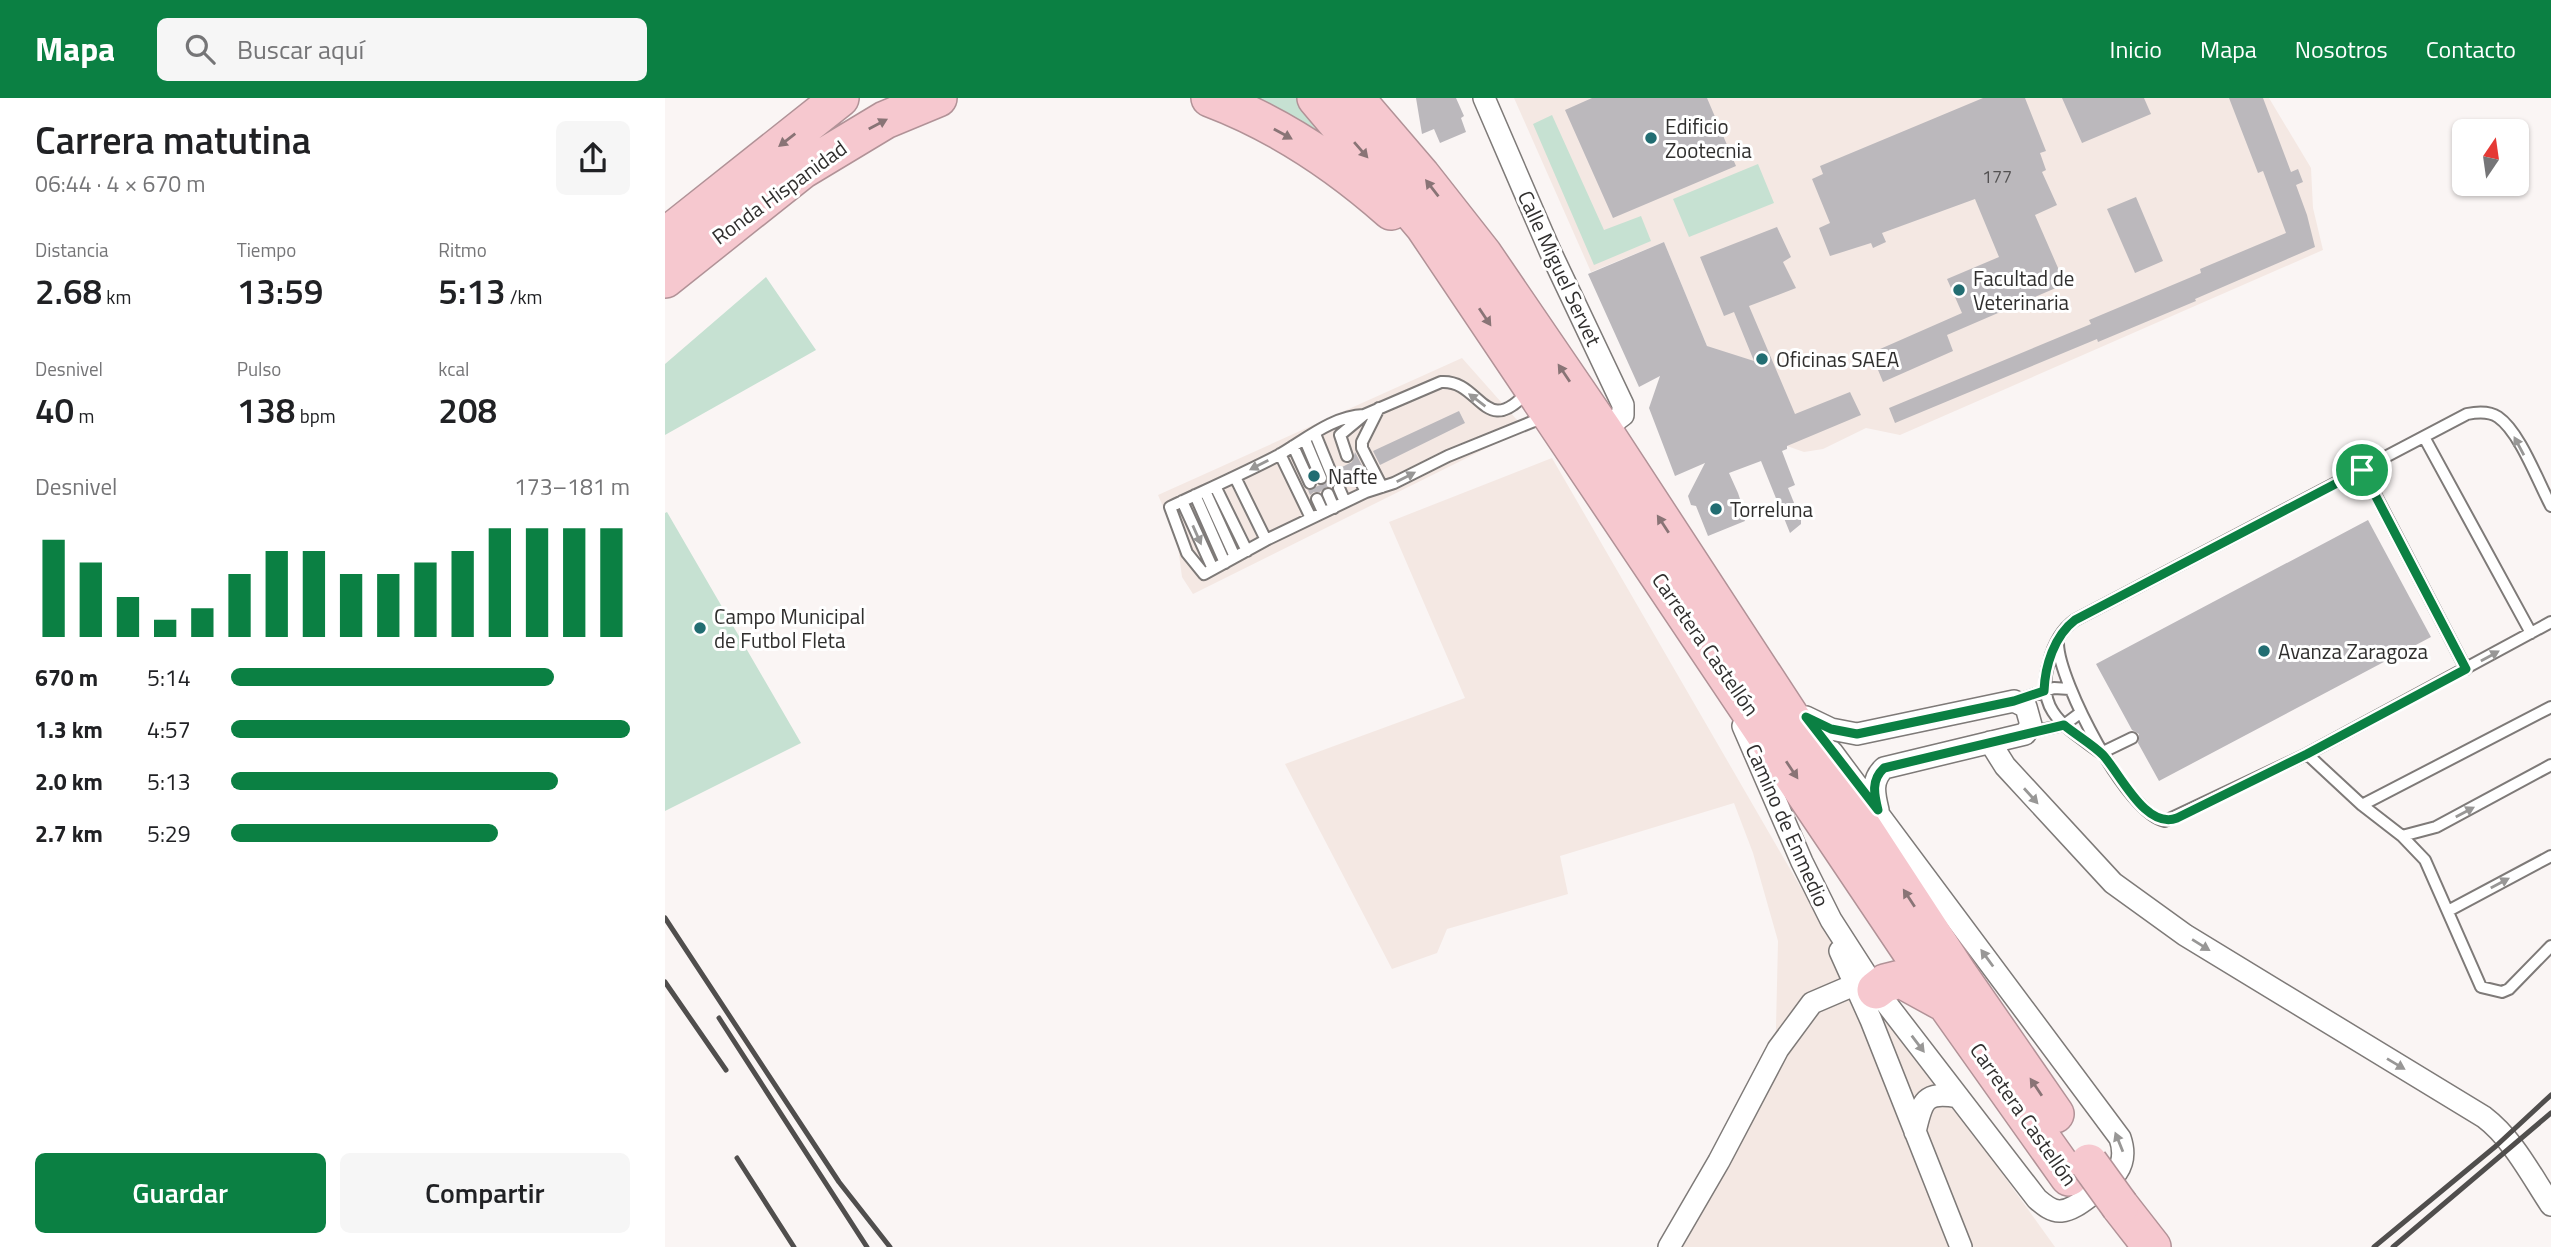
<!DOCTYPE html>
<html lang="es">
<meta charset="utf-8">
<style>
body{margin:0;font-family:"Titillium Web",sans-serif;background:#f6f6f6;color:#202124;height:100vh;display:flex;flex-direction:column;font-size:26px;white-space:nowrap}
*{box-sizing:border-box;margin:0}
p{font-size:23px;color:#757577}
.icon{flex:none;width:38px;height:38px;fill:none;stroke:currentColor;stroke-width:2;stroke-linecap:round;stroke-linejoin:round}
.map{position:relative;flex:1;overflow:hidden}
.side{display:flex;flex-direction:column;background:#fff;width:665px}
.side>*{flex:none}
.needle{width:46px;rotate:13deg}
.controls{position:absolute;left:1787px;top:21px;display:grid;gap:14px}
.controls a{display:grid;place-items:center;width:77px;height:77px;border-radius:10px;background:#fff;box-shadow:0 2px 5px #0004;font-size:35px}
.pin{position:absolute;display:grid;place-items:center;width:60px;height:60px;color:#fff;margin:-30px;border:4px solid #fff;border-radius:50%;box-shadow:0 2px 7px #0007}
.round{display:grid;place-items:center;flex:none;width:74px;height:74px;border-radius:10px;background:#f6f6f6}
.head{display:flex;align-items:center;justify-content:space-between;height:119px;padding:0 35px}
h1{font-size:38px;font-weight:600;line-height:52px}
.metrics{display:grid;grid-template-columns:repeat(3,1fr);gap:10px;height:119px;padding:7px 35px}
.metrics div{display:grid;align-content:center}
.metrics b{font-size:35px;font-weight:600}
.metrics small{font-size:19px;font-weight:400}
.metrics p{font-size:19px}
.chart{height:196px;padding:14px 35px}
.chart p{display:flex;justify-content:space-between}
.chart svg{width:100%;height:126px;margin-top:7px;stroke:#0b8043;stroke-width:6}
.action{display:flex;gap:14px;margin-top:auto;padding:14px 35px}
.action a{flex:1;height:80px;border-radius:10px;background:#0b8043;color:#fff;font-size:28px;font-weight:600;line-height:80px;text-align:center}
.action a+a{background:#f6f6f6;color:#202124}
ul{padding:0 35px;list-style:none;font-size:23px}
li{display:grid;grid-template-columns:112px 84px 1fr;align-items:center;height:52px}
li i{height:18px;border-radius:9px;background:#0b8043}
header{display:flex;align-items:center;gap:42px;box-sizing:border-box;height:98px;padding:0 35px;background:#0b8043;color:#fff}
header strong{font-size:33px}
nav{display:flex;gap:38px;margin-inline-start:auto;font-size:24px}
.search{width:490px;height:63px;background:#f6f6f6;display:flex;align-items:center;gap:18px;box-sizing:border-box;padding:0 24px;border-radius:10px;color:#757577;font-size:26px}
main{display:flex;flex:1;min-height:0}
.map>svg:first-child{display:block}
.built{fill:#f4e8e3}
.green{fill:#c6e1d2}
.building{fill:#bbb8bc}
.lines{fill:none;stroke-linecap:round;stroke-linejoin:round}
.lane-casing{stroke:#7e7a78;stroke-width:14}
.street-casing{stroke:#7e7a78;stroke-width:24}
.highway-casing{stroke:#b19297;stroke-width:40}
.lane{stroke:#fff;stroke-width:10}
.street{stroke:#fff;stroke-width:21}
.highway{stroke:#f6c8cf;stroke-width:37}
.rail{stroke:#504e4d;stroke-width:5}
.highway-bridge-casing{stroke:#b19297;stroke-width:40;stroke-linecap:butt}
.highway-bridge{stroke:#f6c8cf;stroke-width:37}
.oneway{fill:#897476}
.oneway2{fill:#989796}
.route-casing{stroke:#fff;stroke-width:14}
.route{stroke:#0b8043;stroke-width:9}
.poi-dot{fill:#226d72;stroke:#fff;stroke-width:2.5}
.labels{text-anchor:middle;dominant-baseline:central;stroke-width:6;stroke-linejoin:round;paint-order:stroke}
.number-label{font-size:18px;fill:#535152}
.poi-label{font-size:21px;fill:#302f2e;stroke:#fff;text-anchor:start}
.street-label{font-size:21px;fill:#302f2e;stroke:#fff}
</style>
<header>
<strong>Mapa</strong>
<div class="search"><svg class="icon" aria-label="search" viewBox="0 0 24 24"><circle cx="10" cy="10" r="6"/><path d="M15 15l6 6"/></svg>Buscar aquí</div>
<nav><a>Inicio</a><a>Mapa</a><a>Nosotros</a><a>Contacto</a></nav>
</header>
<main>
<section class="side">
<div class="head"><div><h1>Carrera matutina</h1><p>06:44 · 4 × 670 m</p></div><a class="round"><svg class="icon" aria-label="share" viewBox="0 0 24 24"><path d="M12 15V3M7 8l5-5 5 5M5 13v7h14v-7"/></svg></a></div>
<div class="metrics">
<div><p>Distancia</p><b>2.68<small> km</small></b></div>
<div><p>Tiempo</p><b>13:59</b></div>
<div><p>Ritmo</p><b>5:13<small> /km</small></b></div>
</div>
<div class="metrics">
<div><p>Desnivel</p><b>40<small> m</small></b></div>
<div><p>Pulso</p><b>138<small> bpm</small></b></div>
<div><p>kcal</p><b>208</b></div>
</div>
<div class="chart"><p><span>Desnivel</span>173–181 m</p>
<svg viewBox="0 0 160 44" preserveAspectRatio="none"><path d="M5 44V10M15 44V18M25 44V30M35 44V38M45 44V34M55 44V22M65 44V14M75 44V14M85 44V22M95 44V22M105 44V18M115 44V14M125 44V6M135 44V6M145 44V6M155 44V6"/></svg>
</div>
<ul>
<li><b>670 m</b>5:14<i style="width:81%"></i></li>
<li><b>1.3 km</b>4:57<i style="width:100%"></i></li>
<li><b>2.0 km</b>5:13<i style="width:82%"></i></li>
<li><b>2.7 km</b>5:29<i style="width:67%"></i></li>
</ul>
<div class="action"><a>Guardar</a><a>Compartir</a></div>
</section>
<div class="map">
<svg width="1886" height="1149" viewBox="0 0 1886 1149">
<rect width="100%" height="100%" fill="#faf5f4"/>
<!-- built -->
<path class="built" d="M849,0h755l42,70 2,40 10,42 -423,185 -34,-7 -43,21 -19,3 -17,-6 -80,-100 -43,-104 -73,30z
M797,260l63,71 -332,165 -11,-17 -5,-38 -19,-44z
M887,360l267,461 236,328h-380l100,-177 3,-129 -25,-88 -19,-50 -174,53 8,38 -121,35 -10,24 -45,16 -107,-205 180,-66 -76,-176z"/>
<!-- green -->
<path class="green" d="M570,0h69l54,62z
M887,17l52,115 37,-14 10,25 -57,24 -61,-141z
M1093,66l16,39 -85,34 -16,-38z
M101,179l50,73 -151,85v-71z
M2,414l134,231 -136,68v-298z"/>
<!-- building -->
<path class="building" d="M751,0h40l8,18 -3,2 5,14 -26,11 -6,-14 -12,5z
M927,0h115l29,68 -123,52 -48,-108z
M1318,0h42l21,53 -6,2 6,17 -4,2 15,33 -22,10 30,69 -118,51 6,16 -70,31 -12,-29 91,-40 -15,-34 52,-22 -24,-58 -93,34 4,9 -13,6 -2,-5 -41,13 -11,-28 11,-5 -18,-44 11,-5 -3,-8z
M1397,0h82l7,16 -69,29z
M1564,0h34l28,74 7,-3 5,13 -7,3 11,30 8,32 -120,52 1,2 -98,41 -1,-3 -202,84 -6,-15 202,-84 -2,-4 112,-47 -1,-4 86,-36 -23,-62 -5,2z
M1471,99l27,64 -28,12 -28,-64z
M1112,129l14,30 -8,5 13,26 -47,18 46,108 55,-22 11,23 -74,31v3l-5,2 13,34 -7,3 13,32v4l-11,9 -29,-72 -32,12 9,20 4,12 -2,4 5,12 -37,15 -12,-30 -5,-1 -3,-9 17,-33 -30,13 -26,-68 11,-32 -21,11 -51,-113 76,-32 43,104 47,15 -20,-49 -10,4 -24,-59z
M794,313l6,12 -85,42 -7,-14z
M690,354l12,23 -11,-4 -4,3v8l-6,3 -9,-4 -6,6h-5l-6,5h-6l-4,3 -2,-5 29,-12 1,-9 14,-7z
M1703,422l63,117 -272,144 -21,-38 1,-9 -7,-4 -36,-66z"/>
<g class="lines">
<!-- lane casing -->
<g class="lane-casing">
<path id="lane" d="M863,293c-44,50 -47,-12 -87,-9l-77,33c-32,1 -60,26 -87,41 -35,18 -71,34 -107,51l17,46 17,21 62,-34 100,-48 28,-9 54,-27 96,-39
M714,310l-17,34v6l20,39
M650,336l16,39
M1759,339l107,196
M640,342l16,38
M628,348l17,37
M615,356l31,64
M682,358l-7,-21 24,-20
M1697,371l104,200
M570,379l31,63
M694,380l7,14
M550,388l32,65
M674,390l6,14
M540,393l30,66
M663,396l6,14
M530,397l30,68
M652,401l6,13
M517,403l31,68
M1393,546c1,38 69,170 107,177l142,-67 244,-132
M1350,603l39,-13 16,1
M1362,635l37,-8 16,-12
M1436,655c-35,-26 -67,-41 -52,-91 4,-16 12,-32 26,-42l392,-206c10,-2 22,-3 31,3 22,15 40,65 53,89
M1436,655l31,-15
M1642,656l55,51 40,31 23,24 56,127 21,5 7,-3 42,-43
M1697,707l189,-98
M1737,738l34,-9 115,-62
M1783,813l103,-55"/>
</g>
<!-- street casing -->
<g class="street-casing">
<path id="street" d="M819,0l66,153 73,154v10l-20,15
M1141,619l25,12 26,5 157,-33 12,6 5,18 -6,9 -141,34c-13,12 -10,26 -6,42
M1078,628l59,136 29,58 45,70 161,209c7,6 15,13 24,12 11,-1 21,-9 29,-15 22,-16 40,-29 30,-58l-288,-386
M1325,644l15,24 108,117 72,52 299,182c29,22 47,58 67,88
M1175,853l31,69 90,227
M1250,1034c7,-31 9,-41 43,-35
M1004,1149l50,-86 59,-112 34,-46 42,-18"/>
</g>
<!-- highway casing -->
<g class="highway-casing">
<path id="highway" d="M545,0c66,25 128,66 181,113
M651,0l108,128 523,779 122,172
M690,0l66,77 62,79 120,176 356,545 96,139
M0,139l175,-139
M0,181l137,-109 83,-50 53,-22
M1211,892l9,-7 16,-4 42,23
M1455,1108l32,41"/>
</g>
<!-- lane -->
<use href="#lane" class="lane"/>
<!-- street -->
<use href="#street" class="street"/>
<!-- highway -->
<use href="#highway" class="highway"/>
<!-- rail -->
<path class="rail" d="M0,820l174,264 51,65
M0,884l61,88
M54,920l148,229
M72,1060l57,89
M1709,1149l122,-101 55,-51
M1728,1149l158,-134"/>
<!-- highway-bridge casing -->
<g class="highway-bridge-casing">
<path id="highway-bridge" d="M1424,1065l31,43"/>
</g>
<!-- highway-bridge -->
<use href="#highway-bridge" class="highway-bridge"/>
</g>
<!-- one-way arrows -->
<defs><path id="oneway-solid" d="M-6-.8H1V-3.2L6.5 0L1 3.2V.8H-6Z" transform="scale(1.75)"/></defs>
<g class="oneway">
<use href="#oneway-solid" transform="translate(213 26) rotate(-28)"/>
<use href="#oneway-solid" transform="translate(618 36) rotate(29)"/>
<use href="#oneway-solid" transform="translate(122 42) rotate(142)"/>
<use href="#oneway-solid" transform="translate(696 52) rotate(49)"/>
<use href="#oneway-solid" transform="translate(767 90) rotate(-128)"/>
<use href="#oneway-solid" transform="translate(820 219) rotate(56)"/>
<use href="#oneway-solid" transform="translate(899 275) rotate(-124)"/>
<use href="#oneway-solid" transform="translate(998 426) rotate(-123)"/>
<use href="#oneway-solid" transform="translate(1127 672) rotate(56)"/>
<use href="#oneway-solid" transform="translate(1244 800) rotate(-123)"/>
<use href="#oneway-solid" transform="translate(1371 989) rotate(-124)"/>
</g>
<g class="oneway2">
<use href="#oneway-solid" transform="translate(812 302) rotate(-143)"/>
<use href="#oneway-solid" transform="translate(1854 348) rotate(-118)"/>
<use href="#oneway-solid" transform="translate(594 367) rotate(153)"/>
<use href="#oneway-solid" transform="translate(741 379) rotate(-27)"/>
<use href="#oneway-solid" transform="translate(532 437) rotate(66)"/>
<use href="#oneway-solid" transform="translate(1825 558) rotate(-29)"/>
<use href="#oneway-solid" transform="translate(1366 698) rotate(48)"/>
<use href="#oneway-solid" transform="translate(1800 714) rotate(-28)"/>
<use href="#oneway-solid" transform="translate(1835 785) rotate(-28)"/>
<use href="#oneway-solid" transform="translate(1536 847) rotate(32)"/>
<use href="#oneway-solid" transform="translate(1322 860) rotate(-126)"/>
<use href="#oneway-solid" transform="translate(1253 946) rotate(53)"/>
<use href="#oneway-solid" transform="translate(1731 966) rotate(31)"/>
<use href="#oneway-solid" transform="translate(1454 1044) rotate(-112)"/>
</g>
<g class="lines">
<!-- route casing -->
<g class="route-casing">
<path id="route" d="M1697,372l104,199 -159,85 -130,64c-31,12 -56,-43 -74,-63 -11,-11 -27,-20 -39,-30l-180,43c-13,12 -10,26 -6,42l-72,-93 25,12 26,5 157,-33 30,-10c1,-25 10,-55 31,-71z"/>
</g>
<!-- route -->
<use href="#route" class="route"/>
</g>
<!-- markers -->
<g class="poi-dot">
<circle cx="986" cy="40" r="7"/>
<circle cx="1294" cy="192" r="7"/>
<circle cx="1097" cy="261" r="7"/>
<circle cx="649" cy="378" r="7"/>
<circle cx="1051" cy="411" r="7"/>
<circle cx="35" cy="530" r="7"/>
<circle cx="1599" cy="553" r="7"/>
</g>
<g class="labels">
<!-- number labels -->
<g class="number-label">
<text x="1332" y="78">177</text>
</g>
<!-- poi labels -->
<g class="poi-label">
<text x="1000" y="28">Edificio<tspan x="1000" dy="24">Zootecnia</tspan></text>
<text x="1308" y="180">Facultad de<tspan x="1308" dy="24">Veterinaria</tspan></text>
<text x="1111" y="261">Oficinas SAEA</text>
<text x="663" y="378">Nafte</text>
<text x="1065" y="411">Torreluna</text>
<text x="49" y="518">Campo Municipal<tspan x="49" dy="24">de Futbol Fleta</tspan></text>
<text x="1613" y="553">Avanza Zaragoza</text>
</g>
<!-- street labels -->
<g class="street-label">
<text transform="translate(114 94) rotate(-36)">Ronda Hispanidad</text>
<text transform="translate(895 170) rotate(65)">Calle Miguel Servet</text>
<text transform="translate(1041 546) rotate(55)">Carretera Castellón</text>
<text transform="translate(1123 727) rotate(66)">Camino de Enmedio</text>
<text transform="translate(1359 1016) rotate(55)">Carretera Castellón</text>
</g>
</g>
</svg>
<div class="controls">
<a><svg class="needle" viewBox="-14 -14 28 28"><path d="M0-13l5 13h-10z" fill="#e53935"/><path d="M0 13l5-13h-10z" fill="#757577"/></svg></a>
</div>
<div class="pin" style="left:1697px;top:372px;background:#1e9e55"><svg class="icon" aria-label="arrive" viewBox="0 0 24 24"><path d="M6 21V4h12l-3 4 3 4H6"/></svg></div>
</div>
</main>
